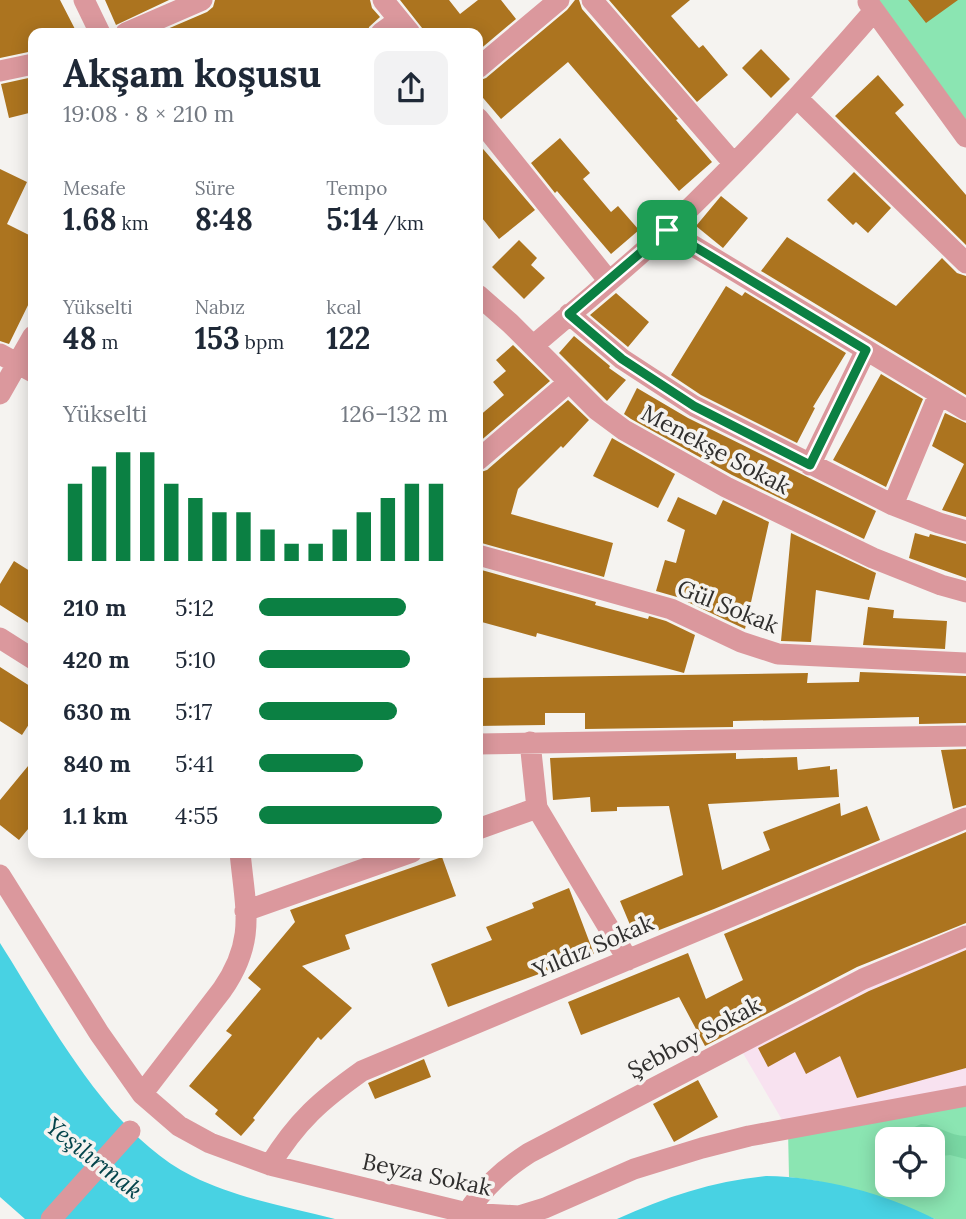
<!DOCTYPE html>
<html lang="tr">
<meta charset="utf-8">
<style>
body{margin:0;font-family:Lora,serif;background:#f2f2f3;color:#1f2937;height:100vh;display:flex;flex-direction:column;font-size:26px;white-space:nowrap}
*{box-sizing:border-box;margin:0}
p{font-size:23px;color:#747a83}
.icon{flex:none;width:38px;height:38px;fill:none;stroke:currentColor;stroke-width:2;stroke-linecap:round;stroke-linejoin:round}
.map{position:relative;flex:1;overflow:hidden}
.panel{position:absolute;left:28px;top:28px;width:455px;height:830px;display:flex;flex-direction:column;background:#fff;border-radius:14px;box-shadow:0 4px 18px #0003}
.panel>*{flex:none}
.tools{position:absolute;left:875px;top:1127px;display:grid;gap:14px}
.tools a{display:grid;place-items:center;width:70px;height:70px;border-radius:14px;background:#fff;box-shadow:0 4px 18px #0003;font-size:35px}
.pin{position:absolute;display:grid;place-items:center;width:60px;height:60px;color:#fff;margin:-30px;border-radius:14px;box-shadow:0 4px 10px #0006}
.round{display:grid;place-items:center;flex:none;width:74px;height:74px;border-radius:14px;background:#f2f2f3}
.summary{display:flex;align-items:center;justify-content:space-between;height:119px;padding:0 35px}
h1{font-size:38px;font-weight:700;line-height:52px}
.figures{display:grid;grid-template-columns:repeat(3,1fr);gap:10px;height:119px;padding:7px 35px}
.figures div{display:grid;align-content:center}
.figures b{font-size:30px;font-weight:700}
.figures small{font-size:19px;font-weight:400}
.figures p{font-size:19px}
.chart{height:196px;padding:14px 35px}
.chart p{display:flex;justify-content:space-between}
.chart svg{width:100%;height:126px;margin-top:7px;stroke:#0b8043;stroke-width:6}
ul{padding:0 35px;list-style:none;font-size:23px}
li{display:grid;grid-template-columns:112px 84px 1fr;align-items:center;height:52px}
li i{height:18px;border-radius:9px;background:#0b8043}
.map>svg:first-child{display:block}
.commercial{fill:#f8e2f0}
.green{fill:#8be5b2;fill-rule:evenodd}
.forest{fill:#79d7a3}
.water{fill:#48d2e3}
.building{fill:#ac741f}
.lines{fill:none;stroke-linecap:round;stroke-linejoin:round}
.minor{stroke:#db989d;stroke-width:21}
.route-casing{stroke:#fff;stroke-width:14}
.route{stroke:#0b8043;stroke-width:9}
.labels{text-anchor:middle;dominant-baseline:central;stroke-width:7;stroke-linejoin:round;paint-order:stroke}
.street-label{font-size:23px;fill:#302f2e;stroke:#f5f3f0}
.water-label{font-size:24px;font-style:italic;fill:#04444b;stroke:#f5f3f0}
</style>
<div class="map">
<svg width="966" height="1219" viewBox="0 0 966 1219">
<rect width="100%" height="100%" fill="#f5f3f0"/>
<!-- commercial -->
<path class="commercial" d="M966,936v160l-178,34 -51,-87z"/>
<!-- green -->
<path class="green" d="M867,0h99v137z
M966,1096v123h-31l-62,-24 -56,-14 -28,-4 -1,-47zM887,1139h46v46h-46z"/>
<!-- forest -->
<path class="forest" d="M921,1124c16,0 28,12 45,12v23l-16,-4 -17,2v-18h-44z"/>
<!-- water -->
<path class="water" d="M0,943c49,77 108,191 192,233 44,22 95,31 143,43h-310l-25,-22z
M766,1176c57,1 118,17 169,43h-318c48,-22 97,-38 149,-43z"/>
<!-- building -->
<path class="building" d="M0,0h60l17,33h-44v18l-33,7z
M105,0h64l-53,25z
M215,0h155l2,8 8,9 -11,10 -1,6h-210l49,-21 6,-5z
M400,0h49l11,14 18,-14h23l15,19 -38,32v-18h-52z
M575,0h4l3,9 96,110 -2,1 36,42 -33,29 -111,-129 -67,57 -23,-27v-11l8,-3 81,-68z
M609,0h81l-19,16 28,32 4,-3 25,30 -31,27z
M908,0h50l-32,23z
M761,49l29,30 -19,19 -29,-30z
M878,75l26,30 -9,8 71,82v50l-131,-129z
M33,77v35l-24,6 -8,-34z
M560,138l30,35 -7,6 28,33 7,-6 21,24 -28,24 -54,-63 -2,2 -24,-30z
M478,143l57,67 -36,29 -21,-26z
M0,169l27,13 -20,42 26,13v58l-24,49 -9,-3z
M854,172l37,36 -23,25 -12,-11 -3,3 -26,-25z
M721,196l27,22 -25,30 -27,-22z
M787,237l109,69 46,-48 15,15 9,3v119l-205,-124z
M519,240l18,18 -6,7 14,13 -21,21 -32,-32z
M726,286l16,10 3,-4 101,61 -33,54 2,1 -18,35 -96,-48 -30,-20z
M616,293l33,29 -21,25 -38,-32z
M574,336l36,30 -1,2 17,12 -19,21 -48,-48z
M513,345l37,36 -72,62v-26l26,-22 -11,-13 13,-11 -10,-11z
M881,374l42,25 -37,88 -53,-27z
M637,388l51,30 188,93 -12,28 -132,-64 -101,-56 -7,-5z
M568,400l21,20 -26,28 -2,-2 -43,43 -7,25 102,29 -9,34 -126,-35v-69l9,-3z
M945,413l21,10v94l-24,-7 22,-46 -32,-18z
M612,438l63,36 -17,34 -65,-32z
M678,497l38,18 7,-15 46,22 -24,107 -68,-32 -21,-6 9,-31 11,3 9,-33 -18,-9z
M791,533l85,40 -7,27 -53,-10 -5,52 -30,-1z
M915,533l14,4 1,-3 36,10v34l-57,-20z
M14,561l19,12v53l-33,-21v-21z
M478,569l118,33 -1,3 53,14 1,-3 17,5 29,14 -11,38 -147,-40 -1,4 -58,-16z
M868,607l26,3 -1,8 54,3 -2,28 -82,-4z
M0,667l33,21v30l-11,17 -22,-14z
M860,672l106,4v47l-47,1v-7l-186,4v6l-148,2v-16h-40v12l-67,1v-48l330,-5 -1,10 52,-1z
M966,749v56l-13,4 -12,-59z
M736,753v6l61,-2 1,13 32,-4v4l7,-1 2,28 -131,7 14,66 48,-20 -7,-18 77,-29 1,13 26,-10 13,34 -166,69 -78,30 -16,-38 63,-26 -14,-69 -52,1v4l-26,1 -1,-15 -37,3 -3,-42z
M33,760v63l-14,17 -19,-15v-25z
M966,832v91l-109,44 -152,79 -26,-49 -98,38 -13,-33 120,-49 18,46 37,-19 -19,-46z
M442,857l14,39 -111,39 5,14 -48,17 50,42 -31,32 -3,-3 -65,81 2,2 -14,16 -26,-22 3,-4 -29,-24 43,-51 -6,-4 35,-42 -13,-11 47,-56 -5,-12z
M569,888l25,66 -146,53 -17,-43 61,-24 -6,-13 48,-19 -2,-5z
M966,950v118l-109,30 -17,-42 -34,18 -11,-22 -27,15 -10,-19 111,-57z
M424,1059l7,18 -56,22 -7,-16z
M698,1080l20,37 -44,25 -21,-38z"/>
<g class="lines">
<!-- minor -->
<path class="minor" d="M84,0l16,33
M383,0l27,33
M592,0l142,164
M868,2l98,135
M126,33l76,-33
M381,33l18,-13
M478,68l81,-68
M0,71l33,-7
M798,99l168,164
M478,118l130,162
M667,230l299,180
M478,295l32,28 87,87 27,20 102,57 147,71 68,27 25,7
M569,314l53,45 72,47 199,99 46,18 27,8
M533,346c45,-39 93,-77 137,-119 72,-68 139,-141 204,-216
M0,354l33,18
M0,394l33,-58
M478,460l90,-77
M810,465l56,-115
M893,505l46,-111
M478,555l193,54 70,33 37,12 188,9
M0,638l33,21
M530,742l7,66 91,152
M478,744l488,-8
M478,829l59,-21
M0,875l99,158 43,61 37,32 31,17 60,22 197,48 52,3 26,-8 89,-39 68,-21 47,-12 217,-40
M245,911l167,-59
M142,1094l80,-104c35,-50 23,-82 18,-138
M270,1165c27,-44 51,-65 92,-94l604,-253
M467,1213c17,-26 36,-43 62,-60l334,-174 103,-43
M51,1219l79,-88"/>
</g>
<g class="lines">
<!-- route casing -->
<g class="route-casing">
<path id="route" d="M667,230l199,120 -56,115 -116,-59 -72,-47 -53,-45z"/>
</g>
<!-- route -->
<use href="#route" class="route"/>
</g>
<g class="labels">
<!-- street labels -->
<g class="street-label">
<text transform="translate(716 449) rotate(28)">Menekşe Sokak</text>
<text transform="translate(728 606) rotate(22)">Gül Sokak</text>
<text transform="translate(593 946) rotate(-23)">Yıldız Sokak</text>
<text transform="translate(694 1037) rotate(-28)">Şebboy Sokak</text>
<text transform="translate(427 1174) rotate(12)">Beyza Sokak</text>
</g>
<!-- water labels -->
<g class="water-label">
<text transform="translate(94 1158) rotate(38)">Yeşilırmak</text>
</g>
</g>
</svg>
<div class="tools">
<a><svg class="icon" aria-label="locate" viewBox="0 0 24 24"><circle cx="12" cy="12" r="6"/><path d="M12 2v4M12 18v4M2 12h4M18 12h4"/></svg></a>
</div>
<div class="pin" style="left:667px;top:230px;background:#1e9e55"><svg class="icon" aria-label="arrive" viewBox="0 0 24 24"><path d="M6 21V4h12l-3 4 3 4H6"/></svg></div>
<section class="panel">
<div class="summary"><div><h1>Akşam koşusu</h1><p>19:08 · 8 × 210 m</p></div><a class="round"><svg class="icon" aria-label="share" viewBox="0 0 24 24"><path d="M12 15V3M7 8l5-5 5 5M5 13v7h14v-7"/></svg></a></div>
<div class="figures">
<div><p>Mesafe</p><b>1.68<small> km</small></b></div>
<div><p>Süre</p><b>8:48</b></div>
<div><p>Tempo</p><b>5:14<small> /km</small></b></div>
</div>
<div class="figures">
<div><p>Yükselti</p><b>48<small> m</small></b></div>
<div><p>Nabız</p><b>153<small> bpm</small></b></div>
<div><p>kcal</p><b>122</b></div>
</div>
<div class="chart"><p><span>Yükselti</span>126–132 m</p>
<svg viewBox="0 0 160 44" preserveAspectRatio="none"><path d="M5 44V17M15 44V11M25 44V6M35 44V6M45 44V17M55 44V22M65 44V27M75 44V27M85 44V33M95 44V38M105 44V38M115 44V33M125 44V27M135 44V22M145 44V17M155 44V17"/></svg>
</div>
<ul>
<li><b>210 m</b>5:12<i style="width:78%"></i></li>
<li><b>420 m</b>5:10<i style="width:80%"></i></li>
<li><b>630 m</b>5:17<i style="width:73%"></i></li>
<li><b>840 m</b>5:41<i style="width:55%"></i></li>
<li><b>1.1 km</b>4:55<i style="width:97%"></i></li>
</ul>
</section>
</div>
